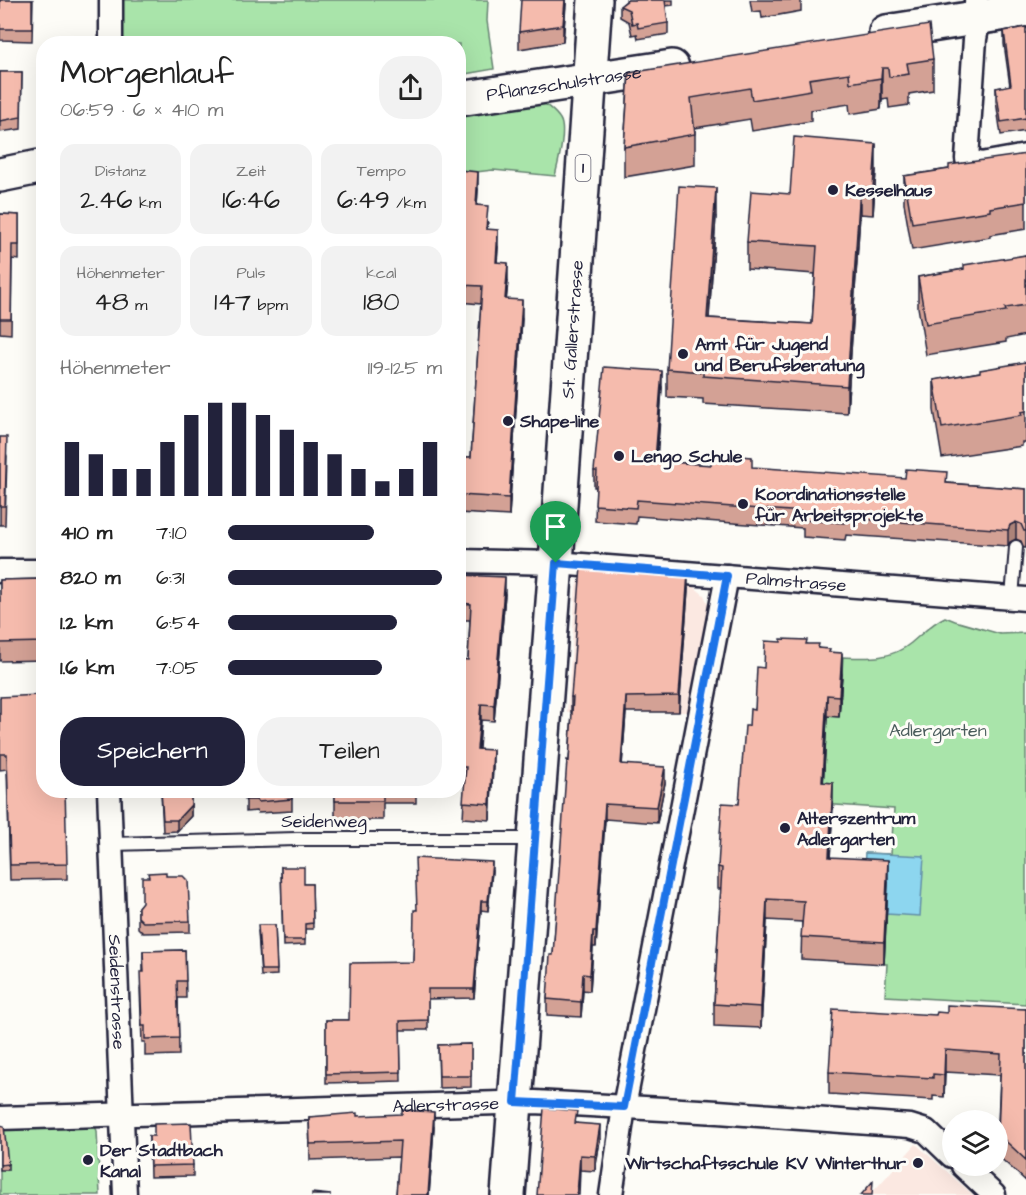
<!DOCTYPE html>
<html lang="de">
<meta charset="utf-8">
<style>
body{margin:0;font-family:"Architects Daughter",sans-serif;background:#f2f2f2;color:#222;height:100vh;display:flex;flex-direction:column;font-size:22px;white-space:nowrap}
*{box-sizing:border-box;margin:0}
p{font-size:20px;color:#767676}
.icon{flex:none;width:33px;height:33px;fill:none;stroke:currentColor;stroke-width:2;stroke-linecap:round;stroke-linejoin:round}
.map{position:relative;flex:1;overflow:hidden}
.drawer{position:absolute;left:36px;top:36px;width:430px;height:762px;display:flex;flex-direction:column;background:#fff;border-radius:24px;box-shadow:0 6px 24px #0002}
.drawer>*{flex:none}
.fabs{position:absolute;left:942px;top:1110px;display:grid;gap:12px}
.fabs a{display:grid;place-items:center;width:66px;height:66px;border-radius:50%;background:#fff;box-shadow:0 6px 24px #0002;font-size:30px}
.pin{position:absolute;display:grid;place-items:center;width:51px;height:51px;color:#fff;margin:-62px -26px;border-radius:50% 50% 50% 0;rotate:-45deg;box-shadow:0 0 6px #0007}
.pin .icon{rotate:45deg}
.round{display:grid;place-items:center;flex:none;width:63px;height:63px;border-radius:24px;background:#f2f2f2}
.overview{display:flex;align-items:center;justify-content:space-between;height:102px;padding:0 24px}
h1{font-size:33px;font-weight:600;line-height:45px}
.stats{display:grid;grid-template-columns:repeat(3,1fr);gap:9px;height:102px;padding:6px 24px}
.stats div{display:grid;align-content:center;border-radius:15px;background:#f2f2f2;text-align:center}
.stats b{font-size:26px;font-weight:600}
.stats small{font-size:16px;font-weight:400}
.stats p{font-size:16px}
.chart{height:168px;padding:12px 24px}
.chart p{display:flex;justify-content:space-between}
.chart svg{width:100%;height:108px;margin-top:6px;stroke:#22223b;stroke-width:6}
.button{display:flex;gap:12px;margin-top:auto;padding:12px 24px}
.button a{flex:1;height:69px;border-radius:24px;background:#22223b;color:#fff;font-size:24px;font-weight:600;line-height:69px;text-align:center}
.button a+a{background:#f2f2f2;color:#222}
ul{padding:0 24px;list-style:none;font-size:20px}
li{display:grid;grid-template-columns:96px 72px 1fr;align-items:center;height:45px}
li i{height:15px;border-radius:8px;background:#22223b}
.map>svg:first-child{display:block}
.built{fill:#fbe8e1}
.green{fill:#a9e4aa;stroke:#668372;stroke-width:1.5}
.water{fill:#8dd6ef;stroke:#628ea7;stroke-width:1.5}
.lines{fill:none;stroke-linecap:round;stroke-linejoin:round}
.lane-casing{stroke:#22223b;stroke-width:16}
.street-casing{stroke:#22223b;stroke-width:27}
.secondary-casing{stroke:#22223b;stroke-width:38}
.primary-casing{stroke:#22223b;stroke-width:38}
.lane{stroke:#fdfcf7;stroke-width:12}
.street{stroke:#fdfcf7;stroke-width:22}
.secondary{stroke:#fdfcf7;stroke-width:33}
.primary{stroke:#fdfcf7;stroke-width:33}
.wall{fill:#d3a195;stroke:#22223b;stroke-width:1.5}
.shaded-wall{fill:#ac8379;stroke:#22223b;stroke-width:1.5}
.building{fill:#f5bbad;stroke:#22223b;stroke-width:1.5}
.route-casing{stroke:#fff;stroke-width:12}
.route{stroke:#1a73e8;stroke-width:8}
.poi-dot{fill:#22223b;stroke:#fdfcf7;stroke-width:2}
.labels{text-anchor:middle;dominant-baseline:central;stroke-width:6;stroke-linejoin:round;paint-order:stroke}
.shield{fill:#fdfcf7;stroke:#646373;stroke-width:1.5}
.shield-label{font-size:16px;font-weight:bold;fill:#22223b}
.street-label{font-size:18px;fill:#22223b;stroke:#fdfcf7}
.poi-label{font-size:18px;font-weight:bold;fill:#22223b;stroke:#fdfcf7;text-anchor:start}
.park-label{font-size:18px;fill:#4a5c5c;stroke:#fdfcf7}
</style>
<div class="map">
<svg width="1026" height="1195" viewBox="0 0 1026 1195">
<rect width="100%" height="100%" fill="#fdfcf7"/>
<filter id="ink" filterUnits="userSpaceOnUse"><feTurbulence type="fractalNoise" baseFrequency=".0167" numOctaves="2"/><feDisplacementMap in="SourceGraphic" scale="12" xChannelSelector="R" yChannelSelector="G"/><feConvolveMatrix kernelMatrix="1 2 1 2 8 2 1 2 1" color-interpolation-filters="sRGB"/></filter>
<g filter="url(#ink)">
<!-- built -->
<path class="built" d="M582,578l105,7 7,2 10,8 5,11v7l-18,99h-124l9,-125 3,-7z
M916,1144l57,51h-103z"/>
<!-- green -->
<path class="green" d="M121,0h367l-1,21 7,48 -35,6v-31h-339z
M543,102c5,5 13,10 17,17 7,11 -2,44 -5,57l-62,-6 -34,4v-58z
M945,617l10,4 45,13 26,-1v371l-141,-8 2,-32h-3l-19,-111 26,1 3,-45 -72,-5 5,-88 12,1 4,-60c24,1 48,3 68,-14 11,-9 21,-20 34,-26z
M94,1124l3,7 3,64h-100v-69z"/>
<!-- water -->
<path class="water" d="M865,853l59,3 -4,60 -34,-2 -23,-34z"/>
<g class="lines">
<!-- lane casing -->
<g class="lane-casing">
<path id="lane" d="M1012,598l4,-51
M112,844l185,-5h236"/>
</g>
<!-- street casing -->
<g class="street-casing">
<g id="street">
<path d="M976,0l3,18 -4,21 -8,120 14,5 45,-8"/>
<path d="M111,44v-44"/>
<path id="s1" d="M459,561l97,2 470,36"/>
<path d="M0,571h44"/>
<path id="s2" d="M109,790l16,405"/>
<path id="s3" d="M0,1118l535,-16 183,10 192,14 16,5 26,25"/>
<path d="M963,1166l31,29"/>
<path d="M611,1195l13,-88 103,-531"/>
</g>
</g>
<!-- secondary casing -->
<g class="secondary-casing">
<g id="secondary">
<path d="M886,32l140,-22"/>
<path id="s4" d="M459,99l213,-32"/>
<path d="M0,175l44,-9"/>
</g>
</g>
<!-- primary casing -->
<g class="primary-casing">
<g id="primary">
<path id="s5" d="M508,1195l48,-632 39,-563"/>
</g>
</g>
<!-- lane -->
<use href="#lane" class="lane"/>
<!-- street -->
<use href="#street" class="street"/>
<!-- secondary -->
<use href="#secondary" class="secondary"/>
<!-- primary -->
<use href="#primary" class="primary"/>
</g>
<!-- wall -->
<path class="wall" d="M0,0h33l-1,41 -32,-1z
M566,0l-3,42 -44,7v-17z
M626,0h47v5l-8,1 3,17v11l-30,5 -1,-5 -5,1 -3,-13 -9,-5v-11l6,-5z
M750,0h51v11l-39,7 -1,-7 -9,1z
M1026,27v104l-25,4 -5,-34v-13l14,-2 -6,-42v-13z
M933,59v31l-24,4v11l-20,3 -1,-10 -6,1 -1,10 -31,5 -1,-10 -38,6v11l-59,10 -2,-12 -55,9v37l-71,12v-30l5,-74z
M0,72h22l-1,57 -21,3z
M1026,154v75l-36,6v2l-78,13 -8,-47v-27l45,-7z
M459,170l19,19 -1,16 11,18 -1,6 11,18 -1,15 11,19 -2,18 16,19 -13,198 -50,-3v-56h12l10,-153 -22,-2z
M876,171l-3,44 -13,-1 -13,199 -144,-9v-5l-36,-2v-28l49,-153 -7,102 103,6 3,-50 -68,-5v-27l43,-48z
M0,214l19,1v45l-7,-1 -1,75 -11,-1z
M1026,255v80l-20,4v3l-80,13 -8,-48v-30l46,-8z
M1026,362v80h-4v4l-80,12 -8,-48v-30l46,-8z
M662,388l-5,73 95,7 274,21v59h-2l-3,-7 -5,-2 -6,3 -2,4 -162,-11 -1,5 -42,-3v-9l-166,-12 -1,8 -41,-3 1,-34h-2v-16z
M0,437l7,19 -2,69h-5z
M459,575l46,19 -11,127 -13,-1 -2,29 14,17 -3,54 -27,-2 2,-35h-6v-124l9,1 2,-40h-11z
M44,579v81l-44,1v-81z
M688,589l-9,123h-53l-4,52 43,19 -8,40 -52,-4 -9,128h-3l-3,44 -7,-1 -2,27 -34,-2v-16l6,-44 16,-194 3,-48h-1v-16z
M807,644l23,8 12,22 -3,43 -12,-1 -4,67 10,22 -3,52 58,25 -4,82 -83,-5 1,-37 -35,-2 -6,108 -47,-2v-22l7,-115h-3v-22l21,-63 10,-78 6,-16 9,-42z
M0,697l41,80 26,87v15l-57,1 -3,-111 -7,1z
M143,790h48v26l-14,15 -14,1 -2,-39h-18z
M241,790h52l-1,3v18l-34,2 -2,-2 -10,1v-10z
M335,790h81v13h-33v17h-48z
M281,867l23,17h8l1,45h-8v16l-22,1z
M492,871l-4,40 -7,-1 -7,88 -46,1v31h-28l1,51 -75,2v-63h23l64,-58 3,-52z
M166,876l24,45v11l-47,1 -5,-5v-21z
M275,925l2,50 -16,1 -3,-45z
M185,950l1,48h-8l1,57 -34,1v-14h-3l-2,-53 3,-17v-21z
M1026,1009v172l-28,-25v-33l2,-48 -55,-3 -1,25 -11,-1v4l-104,-6v-22l107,-57 11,-2z
M471,1044v43l-32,1 -1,-43z
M357,1116l77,11 -5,68h-33l3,-38 -89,3 -1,-43z
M577,1123l23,17 -5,31 -15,-1z
M0,1125l8,39v6h-8z
M149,1136l44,29v11l-43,1z"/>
<!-- shaded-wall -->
<path class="shaded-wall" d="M565,0h1v5l-3,37v-17z
M882,68v31l-1,10v-31z
M876,144v27l-3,44v-27z
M478,172v17l-2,33v-17z
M860,187v27l-13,199v-27z
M716,188v28l-9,129v-27z
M498,230v17l-2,33v-18z
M508,263v18l-3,35v-17z
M522,300v18l-13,198v-18z
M662,371v17l-7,90v-17z
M1016,522v17l-6,3 -2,4v-16l2,-5z
M688,573v16l-9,123v-16z
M505,577v17l-11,127v-16z
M842,653v21l-3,43v-21z
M827,695v21l-5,88v-22z
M626,697v15l-5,68v-16z
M481,704v16l-4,45v-16z
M493,750v16l-3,54v-16z
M665,767v16l-8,40v-16z
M833,783v22l-4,73v-21z
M605,804v15l-9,128v-16z
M191,805v11l-14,15v-11z
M888,860v22l-4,82v-22z
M492,862v9l-4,40v-10z
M767,899v21l-6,108v-21z
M481,901v9l-7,88v-9z
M593,931v16l-3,44v-16z
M583,974v16l-2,27v-15z
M945,1050v22l-1,25v-22z
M434,1112v15l-5,68h-1z
M600,1125v15l-5,31v-15z
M580,1155v15l-1,25h-2z"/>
<!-- building -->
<path class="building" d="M0,0h32v29h-32z
M521,0h44l-2,25 -44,7z
M628,0h37l3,23 -30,5 -1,-5 -5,1 -3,-14 -9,-4z
M929,25l4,34 -26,4 2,11 -20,3 -1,-9h-6l-1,10 -31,5 -1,-10 -40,6 2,11 -41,7 -18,3 -2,-12 -59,10 4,36 -71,13 5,-74z
M1026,27v91l-25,4 -5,-34 15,-3 -7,-54z
M0,72h22l-1,45 -21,4z
M794,137l82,7 -3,44 -13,-1 -13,199 -144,-10v-4l-36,-3 12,-183 37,2 -9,130 105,6 5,-78 -70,-4 4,-51 39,3z
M1026,154v48l-36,6v3l-78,12 -8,-47 45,-7v-4z
M459,170l19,2 -2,33 12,1 -2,23 12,1 -2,32 12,1 -3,36 17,1 -13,198 -50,-3v-38h12l11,-171 -23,-1z
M0,214l19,1v30h-7l-1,74h-11z
M1026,255v50l-21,3 1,3 -80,13 -8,-47 46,-8v-4z
M1026,362v49l-5,1 1,3 -80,13 -8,-48 46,-8v-2z
M604,367l58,4 -7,90 56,4 1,-11 40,3v10l153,11 1,-9 41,3 -1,11 80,6v42h-2l-3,-7 -5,-2 -6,3 -2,5 -162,-12 -1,5 -42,-3 1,-8 -167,-12 -1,8 -41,-3 2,-34h-3z
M0,437h7l-2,69h-5z
M581,566l107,7 -9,123 -53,1 -5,67 44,3 -8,40 -52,-3 -9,127h-3l-3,44 -7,-1 -2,28 -34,-3 3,-44h3l14,-195 2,1 4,-64h-2z
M459,575l46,2 -11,128 -13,-1 -4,45 16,1 -3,54 -27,-2 3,-35h-7v-108l9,1 3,-56 -12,-1z
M44,579v63l-44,1v-63z
M781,639l26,1 -1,4h13l-1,4 12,1 -1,3 13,1 -3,43 -12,-1 -5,87 11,1 -4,74 59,3 -4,82 -83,-5 3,-36 -37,-2 -6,108 -47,-3 8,-136 -4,-1 4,-64 17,1 6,-78h4l1,-17 5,1 2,-43 7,1 1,-27 16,1z
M39,695l2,82h3v13h21l2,74 -57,1 -3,-111h-7v-57z
M161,790h30v15l-14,15h-14z
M246,790h45l1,9 -34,3 -2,-2h-10z
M335,790h48v11h-48z
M415,858l77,4 -4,39h-7l-7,88h-46v31l-28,1 1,51 -75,2v-54h23l1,-57 63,-1 1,-52h3z
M281,867h23v17h8l1,39 -8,1v16h-22z
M166,872v4h17l5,5 2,40 -47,1 -5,-5v-10l4,-5v-25h7l-1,-4z
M258,925h17l2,45h-16z
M185,950l1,31h-9l2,57 -34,1v-13h-3l-2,-54h4l-1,-21z
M947,1005l79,4v151l-28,-26 3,-80 -56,-4 -1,25 -11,-1v4l-104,-6 4,-63 103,6 1,-3 10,1z
M471,1044v32h-32l-1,-31z
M544,1108l33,3 -2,12 25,2 -5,31 -15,-1 -3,40h-40z
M402,1110l32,2 -6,83h-32l4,-54 -90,3 -1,-27 48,-4v3l45,-2z
M191,1123l2,42 -43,1 -1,-30h5v-12z
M0,1125l4,1 4,38 -8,1z
M873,1181l-1,14h-11z
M312,1193l19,2h-19z"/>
</g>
<g class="lines" filter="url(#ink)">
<!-- route casing -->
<g class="route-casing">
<path id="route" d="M556,563l171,13 -103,531 -109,-5z"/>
</g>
<!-- route -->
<use href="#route" class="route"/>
</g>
<!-- markers -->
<g class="poi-dot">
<circle cx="833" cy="190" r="6"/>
<circle cx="683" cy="354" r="6"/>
<circle cx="508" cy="421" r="6"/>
<circle cx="619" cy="456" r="6"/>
<circle cx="743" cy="504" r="6"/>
<circle cx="785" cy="828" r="6"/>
<circle cx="88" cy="1160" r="6"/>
<circle cx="918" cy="1163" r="6"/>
</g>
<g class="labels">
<!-- shield labels -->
<rect class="shield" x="575.5" y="155" width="15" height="26" rx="4.5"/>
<g class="shield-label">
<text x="583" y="168">1</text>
</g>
<!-- street labels -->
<g class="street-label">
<text stroke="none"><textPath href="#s4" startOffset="106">Pflanzschulstrasse</textPath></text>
<text stroke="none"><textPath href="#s5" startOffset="868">St. Gallerstrasse</textPath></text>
<text stroke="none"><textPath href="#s1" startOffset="338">Palmstrasse</textPath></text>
<text x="324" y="821">Seidenweg</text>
<text stroke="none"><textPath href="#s2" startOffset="202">Seidenstrasse</textPath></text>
<text stroke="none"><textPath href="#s3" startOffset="446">Adlerstrasse</textPath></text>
</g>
<!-- poi labels -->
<g class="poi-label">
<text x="845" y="190">Kesselhaus</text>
<text x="695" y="344">Amt für Jugend<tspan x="695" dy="21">und Berufsberatung</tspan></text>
<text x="520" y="421">Shape-line</text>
<text x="631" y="456">Lengo Schule</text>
<text x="755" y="494">Koordinationsstelle<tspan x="755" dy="21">für Arbeitsprojekte</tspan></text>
<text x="797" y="818">Alterszentrum<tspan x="797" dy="21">Adlergarten</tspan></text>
<text x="100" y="1150">Der Stadtbach<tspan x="100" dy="21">Kanal</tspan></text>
<text x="906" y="1163" text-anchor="end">Wirtschaftsschule KV Winterthur</text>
</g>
<!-- park labels -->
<g class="park-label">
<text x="938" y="730">Adlergarten</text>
</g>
</g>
</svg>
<div class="fabs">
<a><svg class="icon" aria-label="layers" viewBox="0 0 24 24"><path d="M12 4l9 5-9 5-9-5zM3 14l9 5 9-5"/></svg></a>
</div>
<div class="pin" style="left:556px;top:563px;background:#1e9e55"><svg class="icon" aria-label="arrive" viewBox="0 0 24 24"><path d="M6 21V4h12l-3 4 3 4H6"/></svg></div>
<section class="drawer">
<div class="overview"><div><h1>Morgenlauf</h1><p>06:59 · 6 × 410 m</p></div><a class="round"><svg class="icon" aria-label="share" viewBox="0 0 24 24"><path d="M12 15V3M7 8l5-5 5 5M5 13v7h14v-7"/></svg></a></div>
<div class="stats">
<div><p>Distanz</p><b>2.46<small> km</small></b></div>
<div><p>Zeit</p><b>16:46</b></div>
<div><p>Tempo</p><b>6:49<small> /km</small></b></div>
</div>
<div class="stats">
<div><p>Höhenmeter</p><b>48<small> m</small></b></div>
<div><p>Puls</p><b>147<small> bpm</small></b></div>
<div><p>kcal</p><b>180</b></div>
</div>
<div class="chart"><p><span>Höhenmeter</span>119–125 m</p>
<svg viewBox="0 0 160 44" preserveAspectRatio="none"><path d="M5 44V22M15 44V27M25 44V33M35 44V33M45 44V22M55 44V11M65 44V6M75 44V6M85 44V11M95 44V17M105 44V22M115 44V27M125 44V33M135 44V38M145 44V33M155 44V22"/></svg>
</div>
<ul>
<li><b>410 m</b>7:10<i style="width:68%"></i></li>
<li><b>820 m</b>6:31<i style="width:100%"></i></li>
<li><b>1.2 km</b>6:54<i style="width:79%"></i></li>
<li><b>1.6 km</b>7:05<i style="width:72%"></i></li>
</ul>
<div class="button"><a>Speichern</a><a>Teilen</a></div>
</section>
</div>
